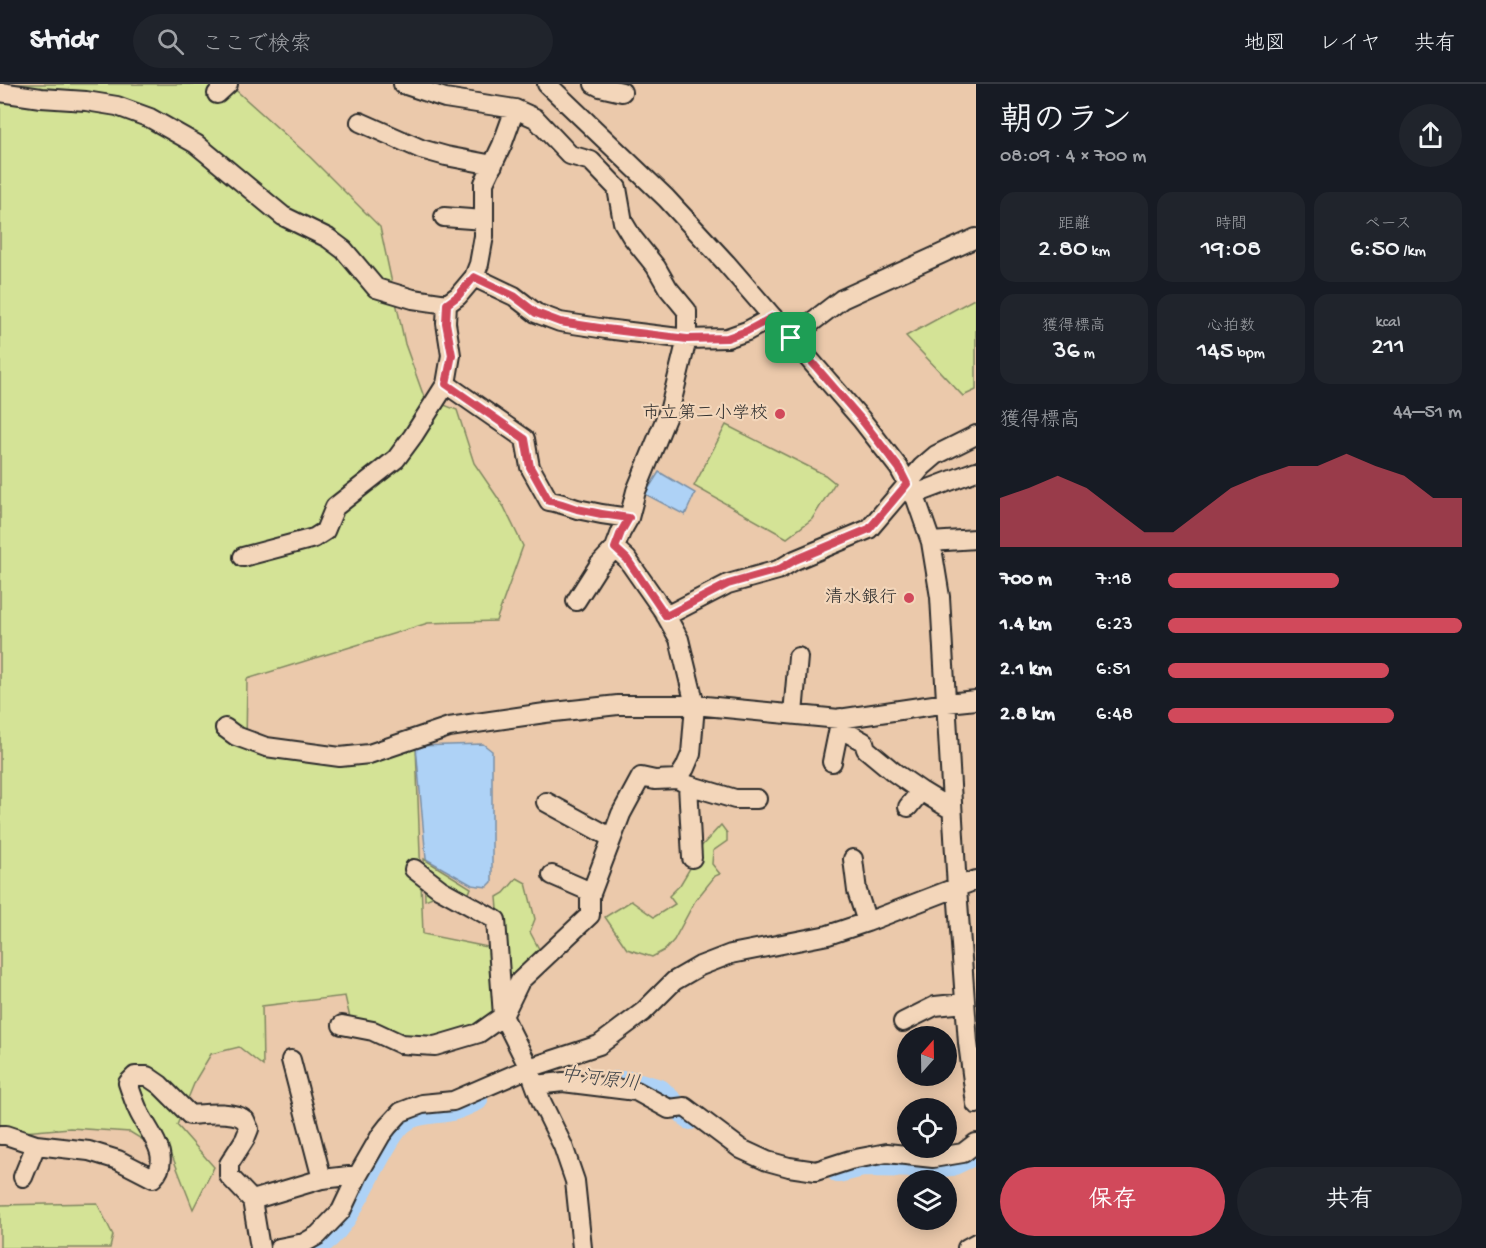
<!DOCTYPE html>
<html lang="ja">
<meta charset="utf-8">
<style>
body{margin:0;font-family:"Gochi Hand","Klee One",sans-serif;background:#20242c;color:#f1f3f6;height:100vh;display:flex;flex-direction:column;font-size:22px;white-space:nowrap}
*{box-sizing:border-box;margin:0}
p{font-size:20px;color:#9ea1a6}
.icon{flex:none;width:33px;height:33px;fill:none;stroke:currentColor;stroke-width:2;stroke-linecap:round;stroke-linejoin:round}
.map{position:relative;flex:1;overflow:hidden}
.details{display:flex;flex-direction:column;background:#171b24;width:510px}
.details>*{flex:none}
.needle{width:39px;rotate:20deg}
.fabs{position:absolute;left:897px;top:942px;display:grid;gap:12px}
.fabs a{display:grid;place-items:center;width:60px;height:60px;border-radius:50%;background:#171b24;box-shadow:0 3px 15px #0003;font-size:30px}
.pin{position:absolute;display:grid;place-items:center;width:51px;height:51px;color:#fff;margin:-26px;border-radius:12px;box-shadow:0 3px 9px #0006}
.round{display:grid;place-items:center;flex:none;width:63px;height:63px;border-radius:32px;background:#20242c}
.summary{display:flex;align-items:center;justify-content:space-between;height:102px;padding:0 24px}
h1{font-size:33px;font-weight:600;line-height:45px}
.figures{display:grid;grid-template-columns:repeat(3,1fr);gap:9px;height:102px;padding:6px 24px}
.figures div{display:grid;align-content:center;border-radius:15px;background:#20242c;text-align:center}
.figures b{font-size:26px;font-weight:600}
.figures small{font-size:16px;font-weight:400}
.figures p{font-size:16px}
.chart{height:168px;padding:12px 24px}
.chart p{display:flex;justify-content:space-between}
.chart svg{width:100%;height:108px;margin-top:6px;fill:#d1495b;opacity:.7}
.primary-button{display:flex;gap:12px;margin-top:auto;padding:12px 24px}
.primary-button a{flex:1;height:69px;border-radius:36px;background:#d1495b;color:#fff;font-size:24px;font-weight:600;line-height:69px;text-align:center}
.primary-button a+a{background:#20242c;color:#f1f3f6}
ul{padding:0 24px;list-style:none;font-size:20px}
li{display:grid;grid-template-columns:96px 72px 1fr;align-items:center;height:45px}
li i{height:15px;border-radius:8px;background:#d1495b}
header{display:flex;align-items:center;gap:36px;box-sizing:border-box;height:84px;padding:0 30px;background:#171b24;border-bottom:2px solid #363941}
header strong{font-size:28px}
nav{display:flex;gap:33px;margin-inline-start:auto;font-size:21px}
.search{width:420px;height:54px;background:#20242c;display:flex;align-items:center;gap:15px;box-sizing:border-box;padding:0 21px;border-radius:33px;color:#9ea1a6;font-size:22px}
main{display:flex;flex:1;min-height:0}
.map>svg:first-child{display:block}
.green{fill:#d4e396;stroke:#808760;stroke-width:1.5}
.water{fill:#aed2f6;stroke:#7a8fa5;stroke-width:1.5}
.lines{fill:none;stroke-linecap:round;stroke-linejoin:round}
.river{stroke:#aed2f6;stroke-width:22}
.minor-casing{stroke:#2b2b2b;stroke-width:22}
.minor{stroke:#f3d6ba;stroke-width:18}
.route-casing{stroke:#fff;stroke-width:12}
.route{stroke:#d1495b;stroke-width:8}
.poi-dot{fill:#d1495b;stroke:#f3d6ba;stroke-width:2}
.labels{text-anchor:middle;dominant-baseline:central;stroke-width:4.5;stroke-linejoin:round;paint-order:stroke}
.poi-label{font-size:18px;fill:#2b2b2b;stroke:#f3d6ba;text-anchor:end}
.water-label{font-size:20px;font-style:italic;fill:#3f4449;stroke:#f3d6ba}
</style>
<header>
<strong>Stridr</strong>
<div class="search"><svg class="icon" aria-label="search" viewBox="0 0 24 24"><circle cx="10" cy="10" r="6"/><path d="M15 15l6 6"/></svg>ここで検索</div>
<nav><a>地図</a><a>レイヤ</a><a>共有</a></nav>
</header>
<main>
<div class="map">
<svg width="976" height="1164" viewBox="0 0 976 1164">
<rect width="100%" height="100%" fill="#ebc9ab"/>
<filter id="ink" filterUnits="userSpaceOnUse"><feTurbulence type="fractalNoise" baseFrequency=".0167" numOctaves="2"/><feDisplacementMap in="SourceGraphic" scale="12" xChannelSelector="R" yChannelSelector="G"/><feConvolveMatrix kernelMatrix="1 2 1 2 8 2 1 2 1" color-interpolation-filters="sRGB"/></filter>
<g filter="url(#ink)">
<!-- green -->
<path class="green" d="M0,0h229l81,73 70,70 25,117 19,53 33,13 17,53 30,44 19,39 -27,75 -68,2 -181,56 -1,67 102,10 68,-10 7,188 69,14 11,63 -44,28 -42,6 -65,-18 -7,-31 -83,10 1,60 -24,-19 -28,7 -15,25 -19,46 37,42 -21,42 -20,-51 -43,-26 -60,-4 -70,6z
M976,214v92l-13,6 -57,-60z
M726,341l99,50 10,8 -23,36 -25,19 -93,-52z
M721,741l6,8v8l-14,10 -1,13 8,10 -5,2 -20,25 -21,39 -9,10 -13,7 -25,-8 -22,-32 26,-16 23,16 21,-13 -6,-8 11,-11 12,-20 6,-15z
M424,775l47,29 -6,15 -30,-7 -10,4z
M517,794l9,5 9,36 -5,13 9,17 -13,22 -21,26 -8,-100 7,-4z
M97,1119l16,32 -3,13h-110v-43z"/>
<!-- water -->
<path class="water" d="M659,388l36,21 -10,22 -40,-21z
M483,660l9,7v131l-5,5 -15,-2 -46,-26 -10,-113z"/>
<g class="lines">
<!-- river -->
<path class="river" d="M615,998h18l27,8 30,29
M838,1088l25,-6 67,1 22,-2 19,-9
M310,1164c38,-7 63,-94 89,-122 13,-15 35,-12 52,-16 9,-2 18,-7 26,-10"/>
<!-- minor casing -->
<g class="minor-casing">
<path id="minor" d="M403,0l42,14 70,11 20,9 35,37 21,6 26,27 6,34 9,15 24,30 12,21 19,23v28l-17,69 -34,83 -7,27 -8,14 -6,16 12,11 37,53 15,27 16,66 -4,49 -6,14 -7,11 -23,1 -14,-3 -20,37 -31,82v19l-70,66 -17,35 26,52 13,35 21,43 12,35 7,67
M547,0l119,114 60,65 135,156 38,49 17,31 15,43 9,55 17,291 11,155 8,61
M594,0l6,3 22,5
M0,8l41,6 45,3 31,5 33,12 46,26 87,72 45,22 16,12 32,38 37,11 34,5 11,-8 16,-19 40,19 22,17 24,9 46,7 81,10 40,-1 20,-7 26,-14
M217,10l11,-10
M360,38l61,27 25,7 47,9
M444,133l40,3
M474,193l5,-13 5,-28v-53l18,-38 13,-36
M791,254l51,-39 134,-61
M446,300l79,55 5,28 19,34c10,1 18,5 28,8 17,4 34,7 52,9
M913,411l63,-24
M931,458l45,-3
M243,473l71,-19 11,-7 10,-24 61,-48 17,-23 33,-52 5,-29 -5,-32 1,-19
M576,517l23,-36 16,-17
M666,532l62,-32 50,-14 17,-10 74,-31 53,-62 14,-12 40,-20
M793,630l5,-57
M225,644l11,8 30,11 74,10 29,-3 80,-27 96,-14 73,-8h77l144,14 108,-16 29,-3
M839,644l25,14 2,7 29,24 26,18 31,19
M832,678l9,-44
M678,695l10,6 47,14h22
M688,701l4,73
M546,718l66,36
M908,723l13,-16
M853,775l4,32 10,31
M552,791l39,17
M903,938l32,-16 30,-3
M342,941l31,6 28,13 34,2 44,-13 24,-17 -7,-96 -56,-31 -26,-20
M291,976l31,119
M536,1001l27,-3 73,9 33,18 16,-2 56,42 26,12 22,6 27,4 34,-11 37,-7 46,5 30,-5 13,-10
M0,1051h6l30,10 53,6 29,9 35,18c21,-22 -6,-47 -15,-68 -4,-9 -7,-18 -10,-27l7,-7h12l13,9 30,30c14,-1 44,-5 55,5 1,2 3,7 4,9l-4,10 -16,25v12l23,24 70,-21 36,-4
M23,1093l13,-32
M252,1116l8,48
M279,1164l25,-5 14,-8 23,-24 17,-36 23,-40 7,-9 13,-14 21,-8 31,-3 76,-33 70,-23 44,-33 31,-31 26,-15 31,-12 97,-19 39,-13 109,-42
M967,1164l9,-5"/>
</g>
<!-- minor -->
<use href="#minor" class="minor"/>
</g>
</g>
<g class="lines" filter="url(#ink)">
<!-- route casing -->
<g class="route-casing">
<path id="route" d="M474,193l40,19 22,17 24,9 46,7 81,10 40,-1 20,-7 26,-14 88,102 38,49 8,16 -38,45 -74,31 -17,10 -50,14 -62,32 -39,-57 -12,-11 6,-16 8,-14c-18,-2 -35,-5 -52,-9 -10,-3 -18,-7 -28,-8l-19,-34 -5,-28 -79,-55 6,-29 -6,-32 1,-19 11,-8z"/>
</g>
<!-- route -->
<use href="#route" class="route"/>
</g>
<!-- markers -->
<g class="poi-dot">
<circle cx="780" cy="330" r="6"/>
<circle cx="909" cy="514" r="6"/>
</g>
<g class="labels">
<!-- poi labels -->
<g class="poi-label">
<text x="768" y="330">市立第二小学校</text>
<text x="897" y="514">清水銀行</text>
</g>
<!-- water labels -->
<g class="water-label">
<text transform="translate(600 997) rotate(7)">中河原川</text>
</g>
</g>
</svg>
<div class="fabs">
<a><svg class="needle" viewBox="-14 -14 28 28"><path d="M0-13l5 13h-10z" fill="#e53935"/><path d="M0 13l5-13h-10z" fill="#9ea1a6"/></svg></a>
<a><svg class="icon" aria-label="locate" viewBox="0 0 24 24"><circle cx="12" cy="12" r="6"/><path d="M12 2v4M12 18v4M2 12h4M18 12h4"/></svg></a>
<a><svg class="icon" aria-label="layers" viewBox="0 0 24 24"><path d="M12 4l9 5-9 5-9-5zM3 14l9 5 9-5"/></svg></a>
</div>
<div class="pin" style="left:791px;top:254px;background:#1e9e55"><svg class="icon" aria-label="arrive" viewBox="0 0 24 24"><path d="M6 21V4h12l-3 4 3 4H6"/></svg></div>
</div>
<section class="details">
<div class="summary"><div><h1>朝のラン</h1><p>08:09 · 4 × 700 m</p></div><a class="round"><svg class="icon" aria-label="share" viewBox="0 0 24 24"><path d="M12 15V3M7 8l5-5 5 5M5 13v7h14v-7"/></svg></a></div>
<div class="figures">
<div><p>距離</p><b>2.80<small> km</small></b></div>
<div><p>時間</p><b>19:08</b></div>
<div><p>ペース</p><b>6:50<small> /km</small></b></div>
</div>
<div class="figures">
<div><p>獲得標高</p><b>36<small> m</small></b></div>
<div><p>心拍数</p><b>145<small> bpm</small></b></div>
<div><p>kcal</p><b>211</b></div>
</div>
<div class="chart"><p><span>獲得標高</span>44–51 m</p>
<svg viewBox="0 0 160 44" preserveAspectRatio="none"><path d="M0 44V24L10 20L20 15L30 20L40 29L50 38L60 38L70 29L80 20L90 15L100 11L110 11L120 6L130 11L140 15L150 24L160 24V44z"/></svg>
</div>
<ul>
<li><b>700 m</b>7:18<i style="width:58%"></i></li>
<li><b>1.4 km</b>6:23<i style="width:100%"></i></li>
<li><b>2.1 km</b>6:51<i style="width:75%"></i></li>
<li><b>2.8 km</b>6:48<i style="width:77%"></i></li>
</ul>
<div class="primary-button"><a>保存</a><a>共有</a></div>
</section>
</main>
